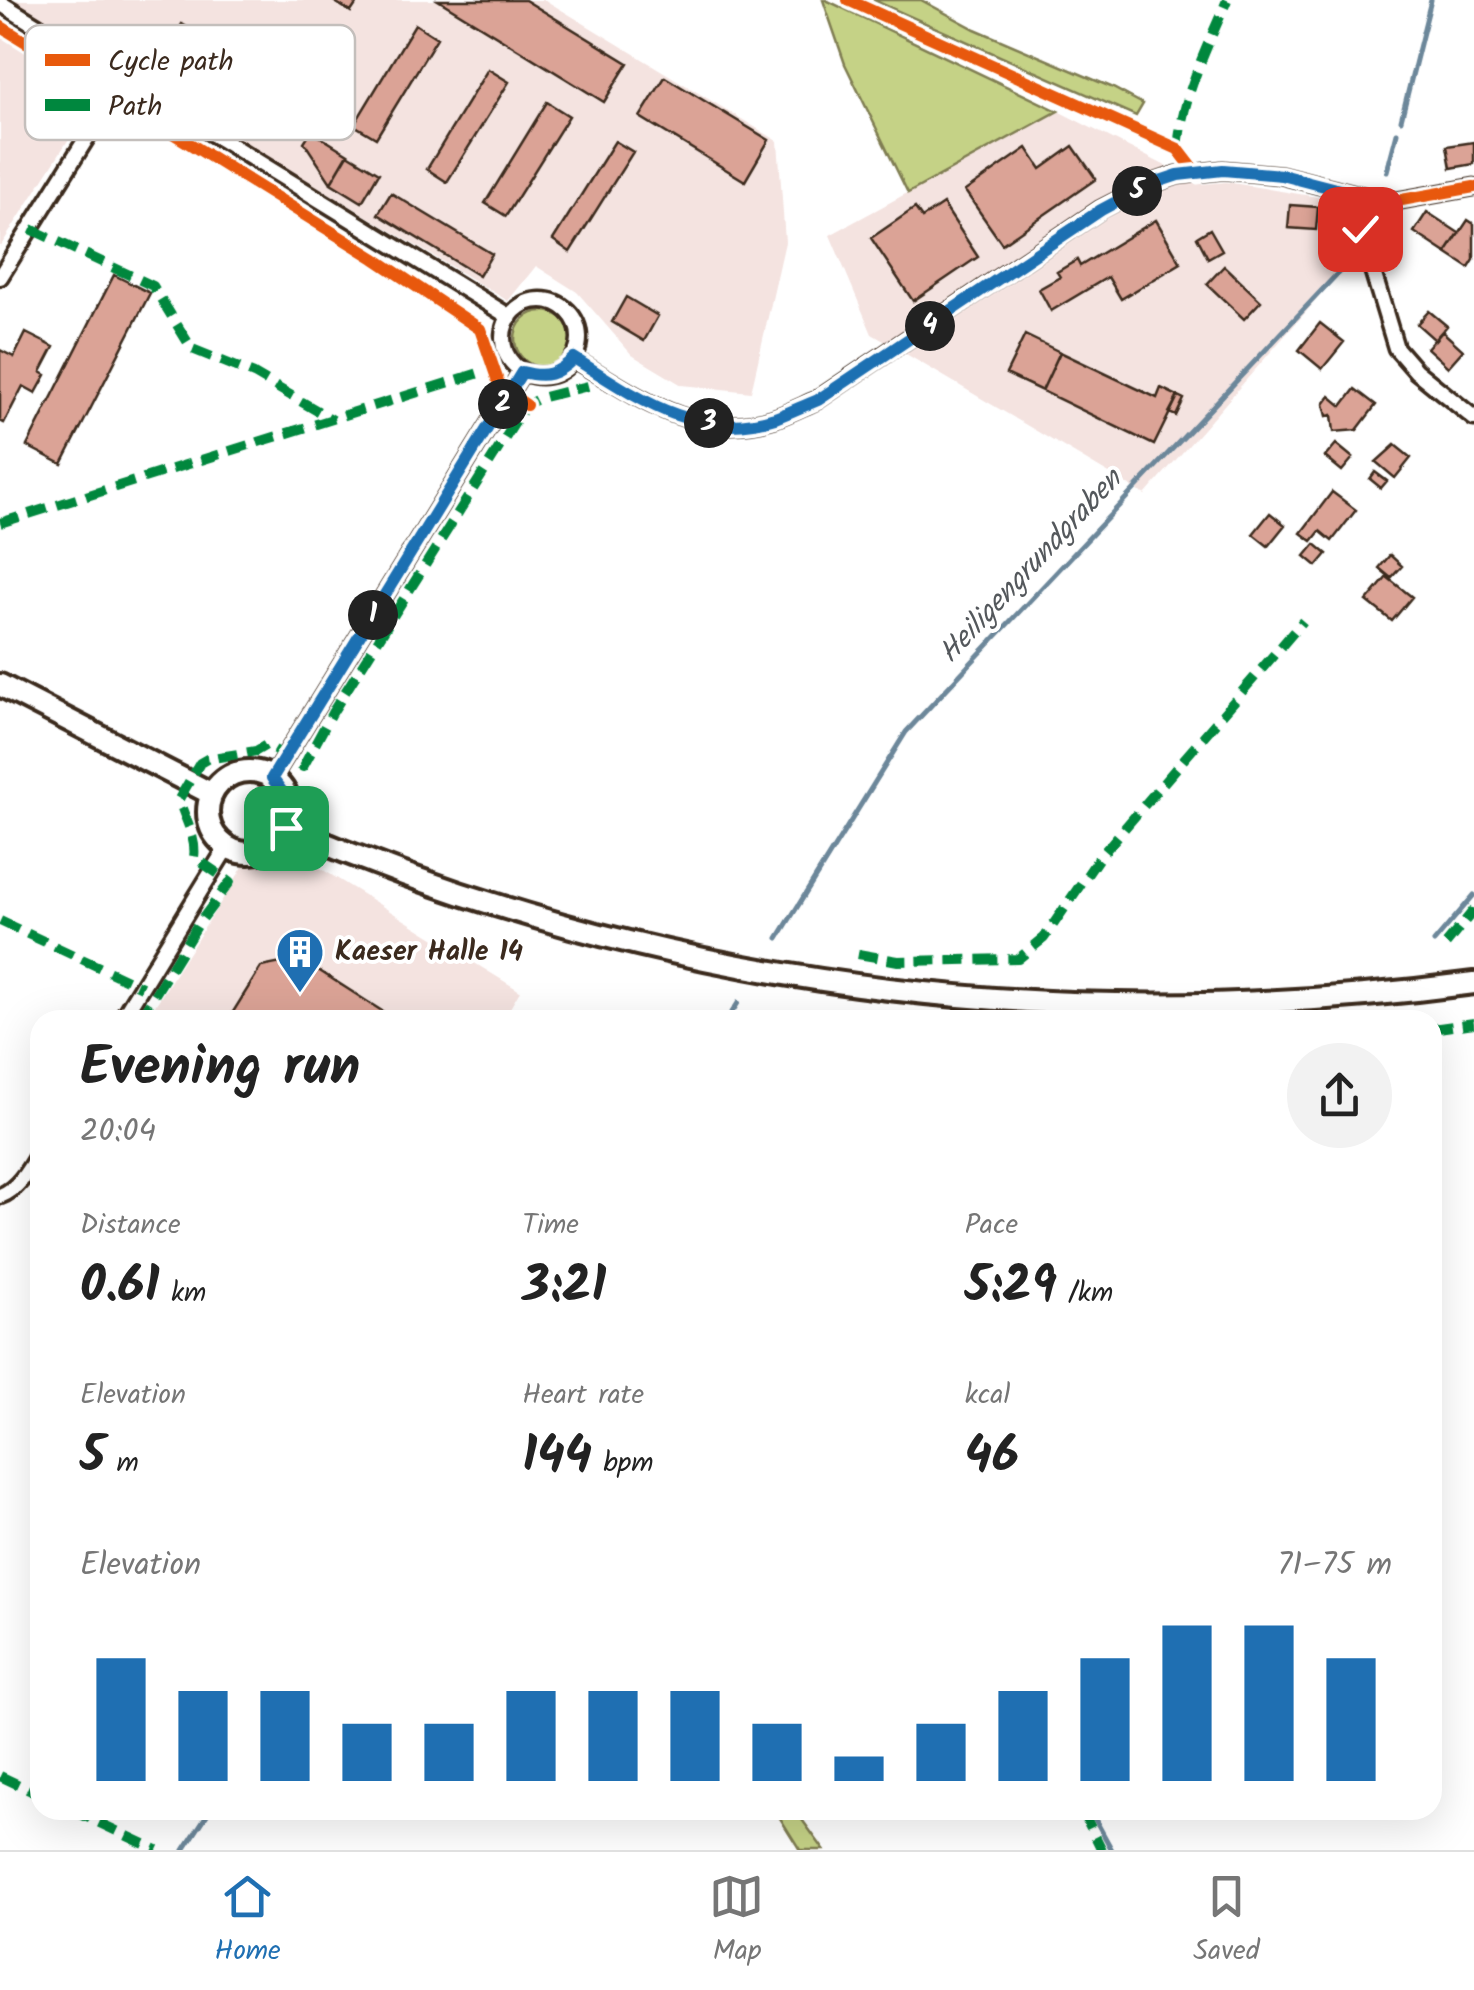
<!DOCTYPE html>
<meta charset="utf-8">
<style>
body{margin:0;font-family:Kalam,sans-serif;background:#f2f2f2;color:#222;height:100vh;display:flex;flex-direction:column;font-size:38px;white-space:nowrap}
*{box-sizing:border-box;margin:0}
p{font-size:32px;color:#767676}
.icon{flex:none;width:55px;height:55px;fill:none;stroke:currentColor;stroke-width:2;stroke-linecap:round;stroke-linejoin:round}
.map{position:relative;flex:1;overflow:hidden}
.side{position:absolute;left:30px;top:1010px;width:1412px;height:810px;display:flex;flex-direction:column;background:#fff;border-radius:30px;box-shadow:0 10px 40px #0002}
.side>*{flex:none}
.pin{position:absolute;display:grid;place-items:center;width:85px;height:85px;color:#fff;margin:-42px;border-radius:20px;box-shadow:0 5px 15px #0006}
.km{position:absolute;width:50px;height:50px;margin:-25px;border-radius:50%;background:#222;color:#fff;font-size:28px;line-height:50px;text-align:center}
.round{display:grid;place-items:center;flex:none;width:105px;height:105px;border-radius:52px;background:#f2f2f2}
.overview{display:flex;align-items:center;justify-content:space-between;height:170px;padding:0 50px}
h1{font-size:55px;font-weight:600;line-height:75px}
.metrics{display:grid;grid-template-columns:repeat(3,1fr);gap:15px;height:170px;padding:10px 50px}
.metrics div{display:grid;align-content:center}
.metrics b{font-size:50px;font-weight:600}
.metrics small{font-size:28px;font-weight:400}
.metrics p{font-size:28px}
.chart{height:280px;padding:20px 50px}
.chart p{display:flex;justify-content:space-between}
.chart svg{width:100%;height:180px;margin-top:10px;stroke:#1f6fb2;stroke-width:6}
.dock{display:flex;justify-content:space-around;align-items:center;height:140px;border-top:2px solid #e0e0e0;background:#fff;font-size:28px;color:#767676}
.dock a{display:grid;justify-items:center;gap:5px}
.dock .current{color:#1f6fb2}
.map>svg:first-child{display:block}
.built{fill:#f4e3e0}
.green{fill:#c5d286;stroke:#807e52;stroke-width:2.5}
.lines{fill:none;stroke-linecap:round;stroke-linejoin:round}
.stream{stroke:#6c879a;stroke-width:5}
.building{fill:#dba396;stroke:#3b2a1e;stroke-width:2.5}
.street-casing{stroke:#3b2a1e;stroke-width:21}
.secondary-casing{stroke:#3b2a1e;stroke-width:28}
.street{stroke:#fff;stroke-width:14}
.secondary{stroke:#fff;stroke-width:20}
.quiet{stroke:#00873e;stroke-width:10;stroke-dasharray:20 10;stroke-linecap:butt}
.cycleway-casing{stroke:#fff;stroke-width:19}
.cycleway{stroke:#e8590c;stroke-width:12}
.route-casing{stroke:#fff;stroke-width:20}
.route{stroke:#1f6fb2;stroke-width:12}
.labels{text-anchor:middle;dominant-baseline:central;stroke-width:8;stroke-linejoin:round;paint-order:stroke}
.poi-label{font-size:28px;font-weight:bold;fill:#3b2a1e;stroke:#fff;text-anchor:start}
.water-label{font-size:30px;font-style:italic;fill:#54585c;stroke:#fff}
.key{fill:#fff;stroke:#c4bfbc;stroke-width:2.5}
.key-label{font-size:28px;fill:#3b2a1e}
</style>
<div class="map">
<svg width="1474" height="1850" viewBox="0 0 1474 1850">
<rect width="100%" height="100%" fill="#fff"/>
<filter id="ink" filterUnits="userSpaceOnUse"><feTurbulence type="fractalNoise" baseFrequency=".01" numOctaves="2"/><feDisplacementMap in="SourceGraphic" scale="20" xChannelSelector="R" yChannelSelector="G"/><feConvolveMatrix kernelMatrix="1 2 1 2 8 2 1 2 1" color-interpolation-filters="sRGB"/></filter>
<g filter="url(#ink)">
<!-- built -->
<path class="built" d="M0,0h545l233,141 7,101 -34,150 -69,-7 -50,-30 -55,-63 -41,-26 -28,35 -392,-236 -116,182z
M1058,111l143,73 25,-2 104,17 18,29 7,28 -210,239 -273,-161 -42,-99z
M294,852l226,139 -17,29h-357l97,-153z"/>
<!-- green -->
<path class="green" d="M823,0h3l232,111 -150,82 -63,-129z
M873,0h48l54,29 136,58 32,17 -7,12z
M515 339a28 28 0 1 1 56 0a28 28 0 1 1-56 0Z
M775,1810h20l29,40h-24z"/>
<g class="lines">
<!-- stream -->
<path class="stream" d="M1401,120l30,-120
M1387,171l10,-38
M778,938l128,-206 448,-476
M1434,942l40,-47
M727,1020l11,-17
M1090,1810l22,40
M184,1850l26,-40"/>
</g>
<!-- building -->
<path class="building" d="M332,0h27l-8,12z
M438,0h87l103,63 -24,39z
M182,24l31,19 -18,28 -30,-19z
M415,24l22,14 -61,100 -22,-13z
M488,69l21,13 -62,100 -20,-13z
M665,77l104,63 -24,41 -105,-64z
M547,102l22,14 -63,100 -21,-13z
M311,131l37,23 -17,29 -27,-41z
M615,141l18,11 -63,100 -17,-12z
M1474,142v22l-23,4 -4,-22z
M1073,146l23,33 -94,65 -37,-53 62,-43 14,21z
M348,154l31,19 -17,29 -31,-19z
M391,193l101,61 -13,22 -101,-62z
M943,204l35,53 -65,44 -42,-63 44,-30 7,10z
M1290,205l28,2 -2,23 -28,-2z
M1427,212l32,21 -13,20 -32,-21z
M1156,220l25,43 -60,36 -13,-22 -57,34 -12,-22 21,-12 -3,-5 20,-12 3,6z
M1468,220l6,4v36l-5,8 -23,-15z
M1210,229l12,21 -14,8 -11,-21z
M1224,266l37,35 -17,18 -37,-35z
M114,275l36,18 -88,171 -35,-18z
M626,297l32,19 -14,25 -32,-19z
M1429,311l18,15 -12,14 -18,-16z
M1320,323l24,19 -22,27 -23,-19z
M1442,331l21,19 -15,17 -21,-19z
M26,333l28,14 -13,25 5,3 -10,18 -13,-7 -19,37 -4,-2v-71l14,7z
M1025,335l35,17 -18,39 -36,-17z
M1060,352l97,46 4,-10 17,8 -24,49 -112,-54z
M1355,389l21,16 -19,25 -23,2 -2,-17 -5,1 -3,-12 6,-8 12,10z
M1178,396l6,3 -8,17 -7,-3z
M1336,444l17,14 -11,13 -17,-14z
M1395,445l16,13 -16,20 -19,-16z
M1375,472l12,9 -6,7 -11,-9z
M1332,492l24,18 -24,31 -12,-10 -8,10 -11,-8z
M1270,513l15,12 -17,21 -15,-12z
M1315,544l12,10 -10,12 -12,-10z
M1390,555l12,11 -11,12 -12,-10z
M1387,577l25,20 -20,24 -25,-20z
M301,959l95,61h-168l33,-53z"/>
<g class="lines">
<!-- street casing -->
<g class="street-casing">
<path id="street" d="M0,3l510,314
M1359,195l1,34 36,119 20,23 58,47
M0,277l124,-199
M503 338a38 38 0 1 1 76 0a38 38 0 1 1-76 0Z
M574,359c62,37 124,84 201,59 14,-5 28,-12 42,-18l284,-191 47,-24 29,-10 46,-5 58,5 90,23 25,3 78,-14
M272,778l250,-406
M121,1020l106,-173
M0,1196c19,-7 30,-28 40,-45"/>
</g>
<!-- secondary casing -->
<g class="secondary-casing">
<path id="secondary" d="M0,685l212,109
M208 812a41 41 0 1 1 82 0a41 41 0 1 1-82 0Z
M287,828c380,162 778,209 1187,155"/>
</g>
<!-- street -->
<use href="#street" class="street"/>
<!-- secondary -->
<use href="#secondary" class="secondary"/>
<!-- quiet -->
<path class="quiet" d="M1178,149c4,-53 29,-101 49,-149
M31,229l122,57 39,63 62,25 79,46
M0,523l492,-154
M0,921l142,66
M1446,944l28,-34
M858,954l40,7 120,-2 26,-21 54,-79 205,-238
M139,1020l58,-94 33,-44 -36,-25c3,-19 -10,-39 -15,-58l21,-36 7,-4 49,-8 10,-6 37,22 29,-54 194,-308 14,-7 48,-12
M1432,1029l42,-6
M0,1776l40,19
M72,1810l85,40
M1082,1810l20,40"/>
<!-- cycleway casing -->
<g class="cycleway-casing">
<path id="cycleway" d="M848,0l330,149 20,26
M0,26l374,232 106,71 20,58 26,18
M574,359c62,37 124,84 201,59 14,-5 28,-12 42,-18l284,-191 47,-24 29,-10 46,-5 58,5 90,23 25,3 78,-14"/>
</g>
<!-- cycleway -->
<use href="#cycleway" class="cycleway"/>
</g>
</g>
<g class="lines" filter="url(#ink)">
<!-- route casing -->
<g class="route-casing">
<path id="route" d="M286,828l2,-28 -16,-22 250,-406c23,6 35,3 52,-14 62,39 124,85 201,60 14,-5 28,-12 43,-18l283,-190 47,-25 30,-10 45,-5 59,5 77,20 1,34"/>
</g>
<!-- route -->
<use href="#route" class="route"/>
</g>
<!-- icons -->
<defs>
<g id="building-pin" transform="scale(2.5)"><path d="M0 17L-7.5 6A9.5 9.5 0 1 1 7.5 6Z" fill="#1f6fb2" stroke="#fff"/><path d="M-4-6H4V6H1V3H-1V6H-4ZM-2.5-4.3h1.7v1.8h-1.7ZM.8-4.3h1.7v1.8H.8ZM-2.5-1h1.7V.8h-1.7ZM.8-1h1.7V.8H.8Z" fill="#fff"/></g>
</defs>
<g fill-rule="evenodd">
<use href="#building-pin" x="300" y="952"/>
</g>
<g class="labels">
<!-- poi labels -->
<g class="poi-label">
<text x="335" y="952">Kaeser Halle 14</text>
</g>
<!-- water labels -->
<g class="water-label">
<text transform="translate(1031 567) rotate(-47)">Heiligengrundgraben</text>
</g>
</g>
<!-- legend -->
<rect x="25" y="25" width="330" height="115" rx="15" class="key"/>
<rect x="45" y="54" width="45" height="12" fill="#e8590c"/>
<rect x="45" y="99" width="45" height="12" fill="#00873e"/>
<g class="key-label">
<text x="108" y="70">Cycle path</text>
<text x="108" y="115">Path</text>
</g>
</svg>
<div class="pin" style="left:286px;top:828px;background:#1e9e55"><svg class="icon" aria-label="arrive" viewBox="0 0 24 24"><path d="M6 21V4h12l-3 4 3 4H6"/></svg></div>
<div class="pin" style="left:1360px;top:229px;background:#d93025"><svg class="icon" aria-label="check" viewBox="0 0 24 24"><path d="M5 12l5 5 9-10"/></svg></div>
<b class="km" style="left:373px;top:615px">1</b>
<b class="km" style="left:503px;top:404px">2</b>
<b class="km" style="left:709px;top:423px">3</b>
<b class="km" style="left:930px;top:326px">4</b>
<b class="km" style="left:1137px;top:191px">5</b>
<section class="side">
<div class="overview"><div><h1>Evening run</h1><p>20:04</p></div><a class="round"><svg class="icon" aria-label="share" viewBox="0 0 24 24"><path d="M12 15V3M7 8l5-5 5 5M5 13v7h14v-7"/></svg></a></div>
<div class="metrics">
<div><p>Distance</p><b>0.61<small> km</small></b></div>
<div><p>Time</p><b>3:21</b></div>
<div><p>Pace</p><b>5:29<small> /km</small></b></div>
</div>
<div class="metrics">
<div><p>Elevation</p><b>5<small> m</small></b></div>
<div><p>Heart rate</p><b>144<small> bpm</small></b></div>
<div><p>kcal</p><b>46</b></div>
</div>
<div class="chart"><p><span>Elevation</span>71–75 m</p>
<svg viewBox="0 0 160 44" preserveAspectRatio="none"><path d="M5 44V14M15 44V22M25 44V22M35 44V30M45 44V30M55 44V22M65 44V22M75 44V22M85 44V30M95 44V38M105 44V30M115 44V22M125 44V14M135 44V6M145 44V6M155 44V14"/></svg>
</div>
</section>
</div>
<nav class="dock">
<a class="current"><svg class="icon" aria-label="home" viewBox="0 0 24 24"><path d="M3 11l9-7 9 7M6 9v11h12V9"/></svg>Home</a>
<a><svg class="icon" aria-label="map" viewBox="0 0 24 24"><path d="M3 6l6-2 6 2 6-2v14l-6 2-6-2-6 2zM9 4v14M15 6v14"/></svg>Map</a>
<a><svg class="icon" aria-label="saved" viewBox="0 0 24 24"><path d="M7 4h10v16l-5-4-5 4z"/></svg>Saved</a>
</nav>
